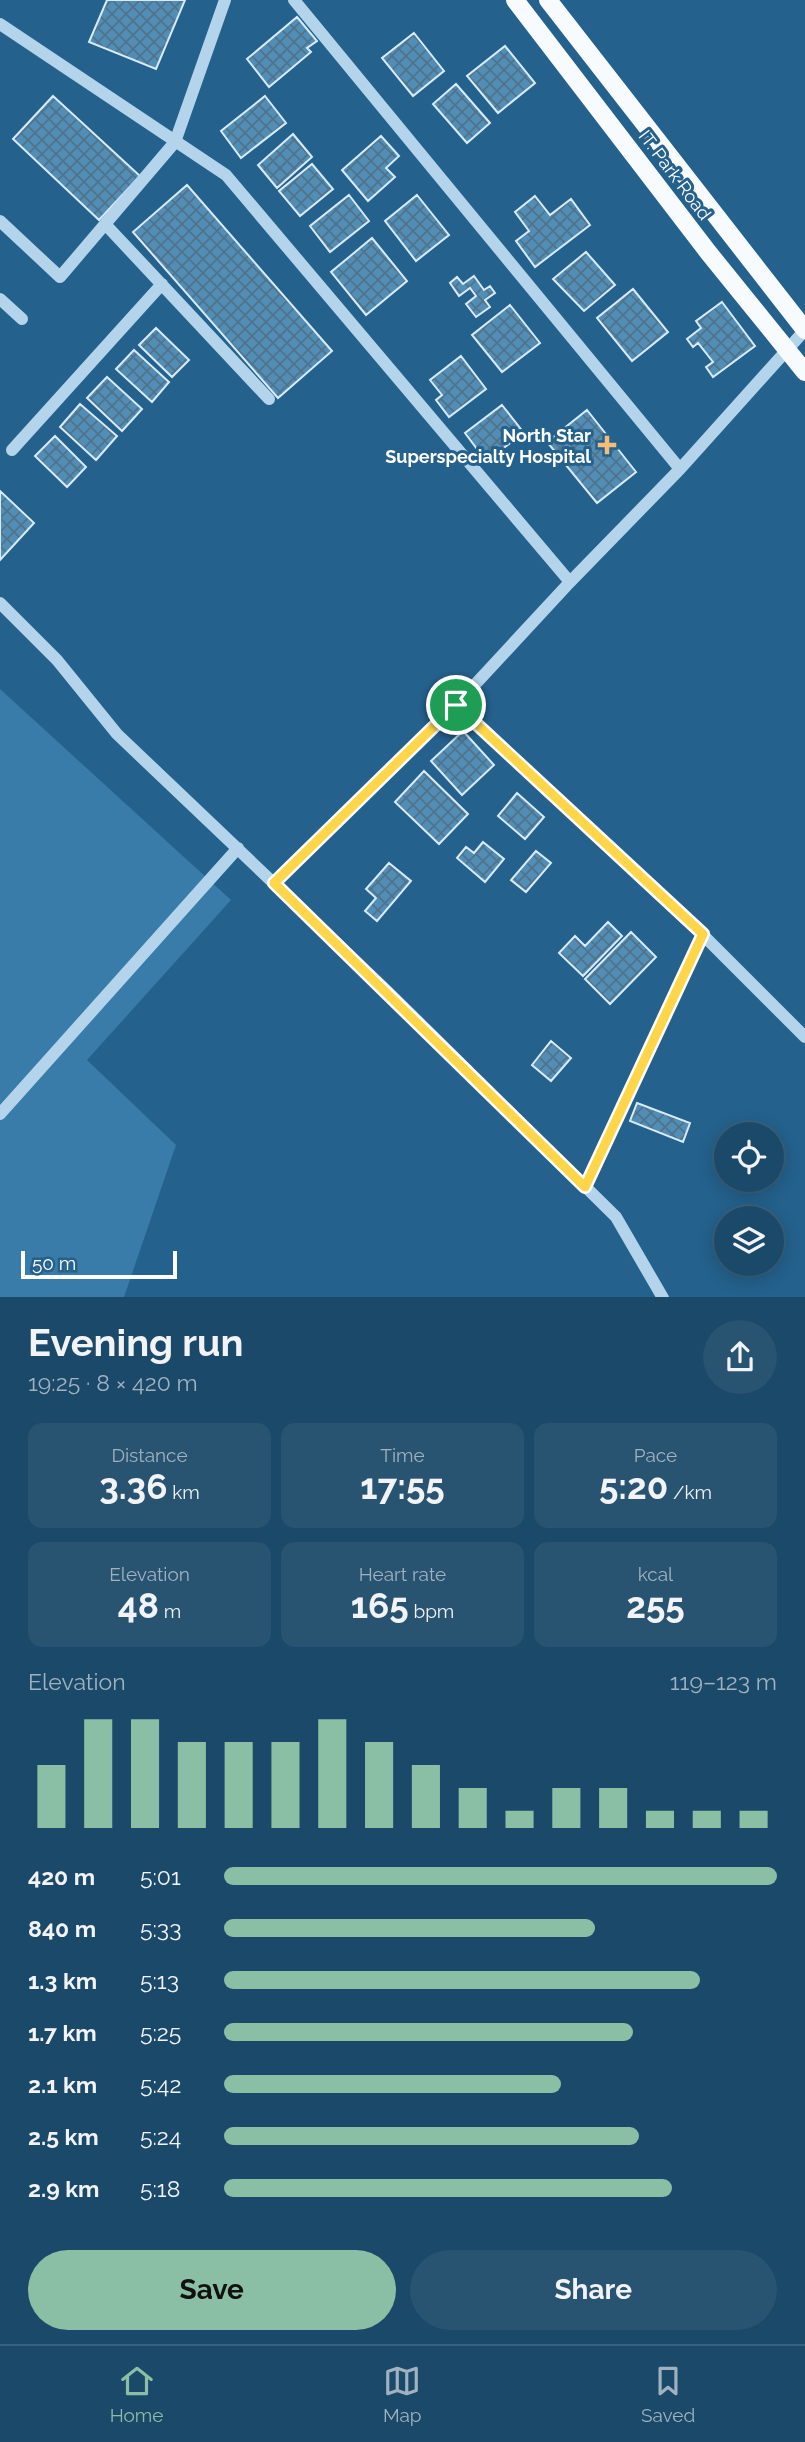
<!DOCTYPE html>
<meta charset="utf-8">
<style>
body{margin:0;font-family:Raleway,sans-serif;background:#285371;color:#f1f3f6;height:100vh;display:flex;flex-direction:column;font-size:26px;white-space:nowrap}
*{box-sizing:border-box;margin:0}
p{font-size:23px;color:#a0b2c0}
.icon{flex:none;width:38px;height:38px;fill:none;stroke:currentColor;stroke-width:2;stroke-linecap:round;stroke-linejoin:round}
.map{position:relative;height:1297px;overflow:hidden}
.details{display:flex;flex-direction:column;background:#1b4969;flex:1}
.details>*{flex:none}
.fabs{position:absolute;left:714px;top:1122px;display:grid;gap:14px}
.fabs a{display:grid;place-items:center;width:70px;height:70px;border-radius:50%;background:#1b4969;box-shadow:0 4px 18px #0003,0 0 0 2px #39617d;font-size:35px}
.scale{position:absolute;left:21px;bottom:18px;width:156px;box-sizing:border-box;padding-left:7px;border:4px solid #fff;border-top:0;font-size:19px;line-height:24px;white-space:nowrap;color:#fff;-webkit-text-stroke:5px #24618c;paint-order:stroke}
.pin{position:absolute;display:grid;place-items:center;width:60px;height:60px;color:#fff;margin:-30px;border:4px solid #fff;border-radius:50%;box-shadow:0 2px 7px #0007}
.round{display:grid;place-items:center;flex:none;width:74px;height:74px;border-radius:37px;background:#285371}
.head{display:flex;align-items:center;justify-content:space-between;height:119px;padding:0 28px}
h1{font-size:38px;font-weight:700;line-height:52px}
.figures{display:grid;grid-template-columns:repeat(3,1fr);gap:10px;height:119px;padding:7px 28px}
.figures div{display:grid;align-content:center;border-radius:14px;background:#285371;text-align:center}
.figures b{font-size:35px;font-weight:700}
.figures small{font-size:19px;font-weight:400}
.figures p{font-size:19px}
.chart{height:196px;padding:14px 28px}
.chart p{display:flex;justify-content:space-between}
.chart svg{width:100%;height:126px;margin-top:7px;stroke:#8abfa5;stroke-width:6}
.primary-button{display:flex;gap:14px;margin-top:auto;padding:14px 28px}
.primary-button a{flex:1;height:80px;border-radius:42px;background:#8abfa5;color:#111;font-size:28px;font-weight:700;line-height:80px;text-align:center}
.primary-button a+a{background:#285371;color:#f1f3f6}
ul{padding:0 28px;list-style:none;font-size:23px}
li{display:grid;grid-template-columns:112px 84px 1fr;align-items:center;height:52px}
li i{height:18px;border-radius:9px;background:#8abfa5}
.dock{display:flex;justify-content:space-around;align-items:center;height:98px;border-top:2px solid #39617d;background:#1b4969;font-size:19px;color:#a0b2c0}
.dock a{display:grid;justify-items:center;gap:4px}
.dock .current{color:#8abfa5}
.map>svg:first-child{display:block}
.green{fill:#397ca9}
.building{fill:url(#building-cross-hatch);stroke:#d7ebf8;stroke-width:2}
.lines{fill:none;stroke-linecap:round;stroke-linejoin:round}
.minor{stroke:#b3d4eb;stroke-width:12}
.major{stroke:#f7fbfe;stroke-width:18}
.route-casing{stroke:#fff;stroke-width:14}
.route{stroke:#ffd54a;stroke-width:9}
.poi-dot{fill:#f5be77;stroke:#24618c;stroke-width:2.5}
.labels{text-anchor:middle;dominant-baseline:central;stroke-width:6;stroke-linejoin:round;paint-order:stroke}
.street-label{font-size:18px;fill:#fff;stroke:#24618c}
.poi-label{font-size:18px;font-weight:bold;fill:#fff;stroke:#24618c;text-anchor:end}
</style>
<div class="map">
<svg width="805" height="1298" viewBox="0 0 805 1298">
<defs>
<pattern id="building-cross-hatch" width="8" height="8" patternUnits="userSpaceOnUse" patternTransform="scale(1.75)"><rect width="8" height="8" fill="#518db5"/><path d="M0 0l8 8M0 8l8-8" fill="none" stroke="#4f738b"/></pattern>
</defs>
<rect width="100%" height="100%" fill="#24618c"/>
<!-- green -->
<path class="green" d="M0,689l231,211 -144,160 89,85 -52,152h-124z"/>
<!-- building -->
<path class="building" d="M107,0h78l-29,69 -67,-27z
M297,17l20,24 -10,7 4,4 -42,35 -22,-28z
M414,33l30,38 -31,25 -31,-38z
M505,46l30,37 -37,30 -31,-37z
M456,84l34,39 -23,20 -34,-39z
M53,96l87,80 -41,44 -86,-81z
M265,96l21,27 -45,35 -20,-27z
M293,134l19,23 -35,31 -19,-23z
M381,136l18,20 -13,12 9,9 -27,24 -26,-31z
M312,164l21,25 -33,27 -21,-25z
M187,185l145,166 -54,47 -145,-166z
M349,195l20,26 -39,31 -20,-26z
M417,195l32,40 -33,26 -31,-40z
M535,196l15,19 21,-16 19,26 -55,42 -19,-26 13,-10 -14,-19z
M372,238l35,43 -41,34 -35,-43z
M586,252l29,33 -31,26 -31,-32z
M474,276l10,14 6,-4 5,7 -10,7 5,7 -14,10 -10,-13 10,-8 -6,-8 -11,8 -9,-13 7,-6 6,7z
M633,289l35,43 -36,29 -35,-43z
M722,302l33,44 -42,31 -7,-10 7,-5 -15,-19 -5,4 -6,-8 14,-11 -5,-7z
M510,305l30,38 -38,29 -30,-37z
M156,328l33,32 -17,17 -33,-32z
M134,350l35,32 -17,20 -36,-33z
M461,356l25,33 -37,28 -13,-17 6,-5 -12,-15z
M107,377l35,32 -20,22 -35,-33z
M80,404l37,32 -21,24 -36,-33z
M502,405l22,28 -38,28 -21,-28z
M587,410l49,62 -39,31 -50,-61z
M55,436l31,31 -19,20 -32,-31z
M0,491l34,32 -34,37z
M463,731l31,34 -32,30 -31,-34z
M424,771l44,43 -29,30 -44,-42z
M517,793l27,24 -19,22 -27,-23z
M483,842l21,17 -19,23 -28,-24 9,-11 8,6z
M536,851l15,12 -25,29 -15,-12z
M389,863l22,18 -34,40 -12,-10 11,-13 -10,-9z
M608,922l14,14 -39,40 -24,-23 16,-17 10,10z
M631,932l25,25 -46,47 -25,-25z
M551,1041l20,17 -20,23 -19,-16z
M637,1103l53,20 -7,19 -53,-21z"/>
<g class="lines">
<!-- minor -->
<path class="minor" d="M294,0l386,469
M0,24l226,151 344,407 110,-113 125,-139
M0,221l60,56 115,-135 50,-142
M106,225l163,174
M0,299l22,20
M12,450l150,-166
M570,582l-114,123 247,230 102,102
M0,603l57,57 60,74 271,258 228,225 47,81
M274,883l182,-178
M0,1114l238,-266
M585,1187l118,-252"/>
<!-- major -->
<path class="major" d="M515,0l193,252 97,120
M548,0l257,330"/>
</g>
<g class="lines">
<!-- route casing -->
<g class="route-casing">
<path id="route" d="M456,705l247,229 -118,253 -311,-304z"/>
</g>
<!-- route -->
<use href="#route" class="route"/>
</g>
<!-- markers -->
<path class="poi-dot" d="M603.5 434.5h7v7h7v7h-7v7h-7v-7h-7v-7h7z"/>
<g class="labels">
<!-- street labels -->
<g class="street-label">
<text transform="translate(675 175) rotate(53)">IT. Park Road</text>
</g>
<!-- poi labels -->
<g class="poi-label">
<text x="591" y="435">North Star<tspan x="591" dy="21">Superspecialty Hospital</tspan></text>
</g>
</g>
</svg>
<div class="fabs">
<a><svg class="icon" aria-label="locate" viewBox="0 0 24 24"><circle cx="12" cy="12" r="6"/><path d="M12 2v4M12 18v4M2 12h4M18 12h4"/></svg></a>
<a><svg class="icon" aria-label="layers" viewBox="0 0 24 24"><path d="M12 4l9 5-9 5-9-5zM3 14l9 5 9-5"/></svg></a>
</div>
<div class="scale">50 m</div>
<div class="pin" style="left:456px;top:705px;background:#1e9e55"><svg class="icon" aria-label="arrive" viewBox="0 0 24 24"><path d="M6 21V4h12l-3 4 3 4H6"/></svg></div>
</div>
<section class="details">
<div class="head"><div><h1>Evening run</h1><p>19:25 · 8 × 420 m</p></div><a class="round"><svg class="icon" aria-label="share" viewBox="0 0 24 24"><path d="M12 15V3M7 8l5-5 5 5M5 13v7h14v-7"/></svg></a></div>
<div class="figures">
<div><p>Distance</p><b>3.36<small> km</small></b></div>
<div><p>Time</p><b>17:55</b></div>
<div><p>Pace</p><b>5:20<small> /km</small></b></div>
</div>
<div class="figures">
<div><p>Elevation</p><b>48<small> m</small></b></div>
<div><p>Heart rate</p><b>165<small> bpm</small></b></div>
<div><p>kcal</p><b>255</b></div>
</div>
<div class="chart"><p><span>Elevation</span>119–123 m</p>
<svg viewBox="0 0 160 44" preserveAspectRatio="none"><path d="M5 44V22M15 44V6M25 44V6M35 44V14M45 44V14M55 44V14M65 44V6M75 44V14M85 44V22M95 44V30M105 44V38M115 44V30M125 44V30M135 44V38M145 44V38M155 44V38"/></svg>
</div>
<ul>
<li><b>420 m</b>5:01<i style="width:100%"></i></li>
<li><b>840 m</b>5:33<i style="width:67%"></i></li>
<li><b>1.3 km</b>5:13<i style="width:86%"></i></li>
<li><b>1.7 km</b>5:25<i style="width:74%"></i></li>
<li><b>2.1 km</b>5:42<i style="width:61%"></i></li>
<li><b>2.5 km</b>5:24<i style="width:75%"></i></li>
<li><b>2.9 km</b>5:18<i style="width:81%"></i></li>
</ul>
<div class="primary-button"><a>Save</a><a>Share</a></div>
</section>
<nav class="dock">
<a class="current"><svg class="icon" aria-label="home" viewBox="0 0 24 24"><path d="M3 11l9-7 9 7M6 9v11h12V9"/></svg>Home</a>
<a><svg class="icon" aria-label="map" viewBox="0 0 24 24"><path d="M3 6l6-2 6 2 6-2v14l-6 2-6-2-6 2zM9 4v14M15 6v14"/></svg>Map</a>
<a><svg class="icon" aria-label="saved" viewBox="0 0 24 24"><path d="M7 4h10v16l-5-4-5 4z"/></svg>Saved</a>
</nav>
